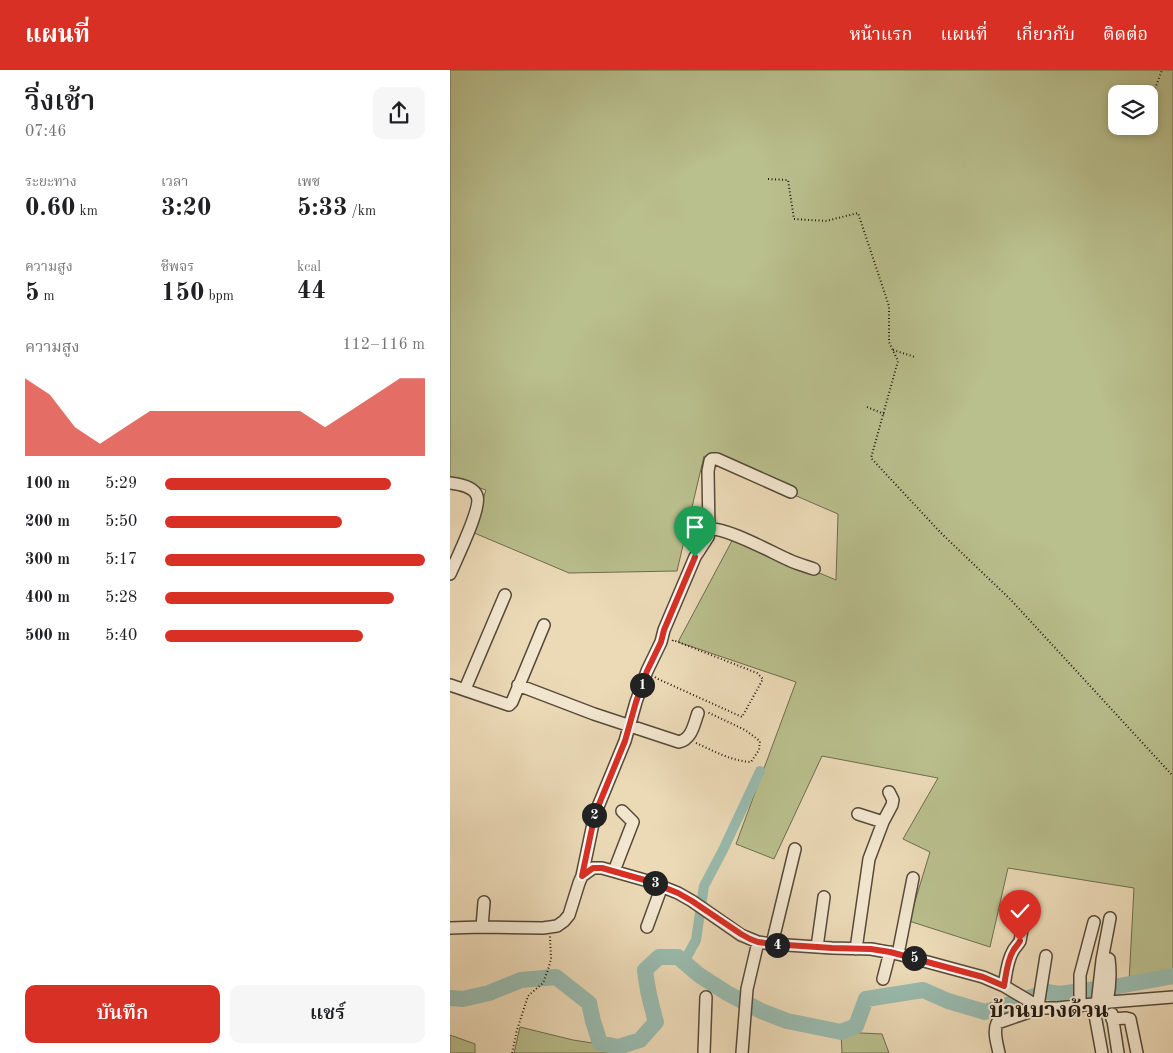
<!DOCTYPE html>
<html lang="th">
<meta charset="utf-8">
<style>
body{margin:0;font-family:"Old Standard TT","Noto Serif Thai",serif;background:#f6f6f6;color:#202124;height:100vh;display:flex;flex-direction:column;font-size:19px;white-space:nowrap}
*{box-sizing:border-box;margin:0}
p{font-size:16px;color:#757577}
.icon{flex:none;width:28px;height:28px;fill:none;stroke:currentColor;stroke-width:2;stroke-linecap:round;stroke-linejoin:round}
.map{position:relative;flex:1;overflow:hidden}
.side{display:flex;flex-direction:column;background:#fff;width:450px}
.side>*{flex:none}
.tools{position:absolute;left:658px;top:15px;display:grid;gap:10px}
.tools a{display:grid;place-items:center;width:50px;height:50px;border-radius:10px;background:#fff;box-shadow:0 2px 8px #0003;font-size:25px}
.pin{position:absolute;display:grid;place-items:center;width:42px;height:42px;color:#fff;margin:-51px -21px;border-radius:50% 50% 50% 0;rotate:-45deg;box-shadow:0 0 5px #0007}
.pin .icon{rotate:45deg}
.km{position:absolute;width:25px;height:25px;margin:-12px;border-radius:50%;background:#222;color:#fff;font-size:14px;line-height:25px;text-align:center}
.round{display:grid;place-items:center;flex:none;width:52px;height:52px;border-radius:10px;background:#f6f6f6}
.summary{display:flex;align-items:center;justify-content:space-between;height:85px;padding:0 25px}
h1{font-size:28px;font-weight:600;line-height:38px}
.metrics{display:grid;grid-template-columns:repeat(3,1fr);gap:8px;height:85px;padding:5px 25px}
.metrics div{display:grid;align-content:center}
.metrics b{font-size:25px;font-weight:600}
.metrics small{font-size:14px;font-weight:400}
.metrics p{font-size:14px}
.chart{height:140px;padding:10px 25px}
.chart p{display:flex;justify-content:space-between}
.chart svg{width:100%;height:90px;margin-top:5px;fill:#d93025;opacity:.7}
.cta{display:flex;gap:10px;margin-top:auto;padding:10px 25px}
.cta a{flex:1;height:58px;border-radius:10px;background:#d93025;color:#fff;font-size:20px;font-weight:600;line-height:58px;text-align:center}
.cta a+a{background:#f6f6f6;color:#202124}
ul{padding:0 25px;list-style:none;font-size:16px}
li{display:grid;grid-template-columns:80px 60px 1fr;align-items:center;height:38px}
li i{height:12px;border-radius:6px;background:#d93025}
header{display:flex;align-items:center;gap:30px;box-sizing:border-box;height:70px;padding:0 25px;background:#d93025;color:#fff}
header strong{font-size:24px}
nav{display:flex;gap:28px;margin-inline-start:auto;font-size:18px}
main{display:flex;flex:1;min-height:0}
.map>svg:first-child{display:block}
.green{fill:#b9bf8d;stroke:#6e6c4f;fill-rule:evenodd}
.lines{fill:none;stroke-linecap:round;stroke-linejoin:round}
.canal{stroke:#99bbaf;stroke-width:10}
.river{stroke:#99bbaf;stroke-width:16}
.minor-casing{stroke:#564a3a;stroke-width:14}
.path{stroke:#241a11;stroke-width:2;stroke-dasharray:1 2.5;stroke-linecap:butt}
.minor{stroke:#f3e7d0;stroke-width:11}
.route-casing{stroke:#fff;stroke-width:10}
.route{stroke:#d93025;stroke-width:6}
.labels{text-anchor:middle;dominant-baseline:central;stroke-width:4;stroke-linejoin:round;paint-order:stroke}
.quarter-label{font-size:22px;font-weight:bold;fill:#241a11;stroke:#f3e7d0}
</style>
<header>
<strong>แผนที่</strong>
<nav><a>หน้าแรก</a><a>แผนที่</a><a>เกี่ยวกับ</a><a>ติดต่อ</a></nav>
</header>
<main>
<section class="side">
<div class="summary"><div><h1>วิ่งเช้า</h1><p>07:46</p></div><a class="round"><svg class="icon" aria-label="share" viewBox="0 0 24 24"><path d="M12 15V3M7 8l5-5 5 5M5 13v7h14v-7"/></svg></a></div>
<div class="metrics">
<div><p>ระยะทาง</p><b>0.60<small> km</small></b></div>
<div><p>เวลา</p><b>3:20</b></div>
<div><p>เพซ</p><b>5:33<small> /km</small></b></div>
</div>
<div class="metrics">
<div><p>ความสูง</p><b>5<small> m</small></b></div>
<div><p>ชีพจร</p><b>150<small> bpm</small></b></div>
<div><p>kcal</p><b>44</b></div>
</div>
<div class="chart"><p><span>ความสูง</span>112–116 m</p>
<svg viewBox="0 0 160 44" preserveAspectRatio="none"><path d="M0 44V6L10 14L20 30L30 38L40 30L50 22L60 22L70 22L80 22L90 22L100 22L110 22L120 30L130 22L140 14L150 6L160 6V44z"/></svg>
</div>
<ul>
<li><b>100 m</b>5:29<i style="width:87%"></i></li>
<li><b>200 m</b>5:50<i style="width:68%"></i></li>
<li><b>300 m</b>5:17<i style="width:100%"></i></li>
<li><b>400 m</b>5:28<i style="width:88%"></i></li>
<li><b>500 m</b>5:40<i style="width:76%"></i></li>
</ul>
<div class="cta"><a>บันทึก</a><a>แชร์</a></div>
</section>
<div class="map">
<svg width="723" height="983" viewBox="0 0 723 983">
<rect width="100%" height="100%" fill="#ecdab7"/>
<filter id="stains"><feTurbulence type="fractalNoise" baseFrequency=".004" numOctaves="4"/><feColorMatrix values="0 0 0 0 .2 0 0 0 0 .09 0 0 0 0 .02 0 0 0 .5 -.17"/></filter>
<radialGradient id="worn" r=".72"><stop offset=".6" stop-color="#630" stop-opacity="0"/><stop offset="1" stop-color="#630" stop-opacity=".3"/></radialGradient>
<!-- green -->
<path class="green" d="M0,0h723v904l-44,8 5,-94 -126,-20 -18,79 -81,-26 21,-69 -27,-13 35,-61 -116,-22 -48,103 -38,-15 60,-162 -118,-40 56,-105 102,43 2,-66 -134,-58 -27,115 -108,2 -97,-41 14,-42 -36,-12zM666,24h33v32h-33z
M70,957l53,13 45,7v6h-104z
M391,962l41,2 7,19h-47z
M0,965l25,9v9h-25z"/>
<g class="lines">
<!-- canal -->
<path class="canal" d="M234,892l12,-22 8,-54 19,-36 37,-79"/>
<!-- river -->
<path class="river" d="M0,928l13,1 26,-6 32,-13 35,-3 33,26 4,18 7,22 18,4 22,-7 16,-18c-5,-17 -9,-34 -11,-52l14,-13h19l21,18 28,18 34,18 26,10 54,11 15,-6 10,-27 57,-9 25,11 37,11 62,-20 12,2 54,-7 60,-11"/>
<!-- minor casing -->
<g class="minor-casing">
<path id="minor" d="M0,413c9,1 24,4 27,13 5,11 -21,64 -27,78
M260,459c16,-2 61,23 79,31 8,4 17,6 25,9
M0,615l59,20 3,-3 32,-77
M68,615l76,29 85,28c13,-3 15,-18 19,-29
M15,619l40,-94
M408,744l25,8
M164,801l19,-49 -11,-11
M132,806l13,-62 30,-73 11,-39 11,-31 14,-29 3,-12 31,-73 13,-20 1,-4 -1,-62 2,-10 2,-2h5l74,33
M32,857l2,-25
M197,857l15,-41
M0,858l32,-1 61,1 14,-2 7,-5 5,-6 10,-32 3,-7 11,-8h9l46,13 30,12 14,8 49,34 17,7 14,2 60,4 39,1 27,5 85,23 21,9 37,22h17l52,-6 63,-5
M322,874l23,-95
M367,877l7,-50
M406,879l13,-90 14,-37 9,-17 1,-5 -4,-8
M448,884l15,-76
M433,909l7,-27
M554,916c2,-11 3,-25 9,-35 2,-4 5,-6 7,-10l6,-33
M657,932c3,-14 4,-28 2,-43
M643,934l9,49
M647,934l5,-44 8,-42
M588,936l8,-50
M630,936v-31l14,-53
M662,944l6,39
M662,949l14,-1 4,1 7,34
M254,983l2,-56
M292,983l5,-64 11,-47
M549,983c-2,-10 -6,-21 -2,-30l44,-15"/>
</g>
<!-- path -->
<path class="path" d="M699,35l13,-35
M318,109l20,1 6,39 32,2 32,-8 31,93v36l9,19 -27,97 70,75 70,67 162,176
M443,280l22,7
M417,337l17,7
M205,607l3,2 84,38 21,-38 -6,-6 -84,-33 -1,2
M246,673c18,8 35,18 55,19l8,-12 1,-9 -15,-11 -38,-18
M62,983l5,-23 11,-34 15,-13 6,-16 2,-9 -1,-22"/>
<!-- minor -->
<use href="#minor" class="minor"/>
</g>
<g class="lines">
<!-- route casing -->
<g class="route-casing">
<path id="route" d="M245,487l-31,73 -3,12 -14,29 -11,31 -11,39 -30,73 -13,62 11,-8h9l46,13 30,12 14,8 49,33 9,5 8,3 14,2 60,4 39,1 19,3 93,25 21,9c2,-11 3,-25 9,-35 2,-4 5,-6 7,-10"/>
</g>
<!-- route -->
<use href="#route" class="route"/>
</g>
<g class="labels">
<!-- quarter labels -->
<g class="quarter-label">
<text x="599" y="941">บ้านบางด้วน</text>
</g>
</g>
<rect width="100%" height="100%" filter="url(#stains)"/>
<rect width="100%" height="100%" fill="url(#worn)"/>
</svg>
<div class="tools">
<a><svg class="icon" aria-label="layers" viewBox="0 0 24 24"><path d="M12 4l9 5-9 5-9-5zM3 14l9 5 9-5"/></svg></a>
</div>
<div class="pin" style="left:245px;top:487px;background:#1e9e55"><svg class="icon" aria-label="arrive" viewBox="0 0 24 24"><path d="M6 21V4h12l-3 4 3 4H6"/></svg></div>
<div class="pin" style="left:570px;top:871px;background:#d93025"><svg class="icon" aria-label="check" viewBox="0 0 24 24"><path d="M5 12l5 5 9-10"/></svg></div>
<b class="km" style="left:192px;top:615px">1</b>
<b class="km" style="left:144px;top:745px">2</b>
<b class="km" style="left:205px;top:813px">3</b>
<b class="km" style="left:327px;top:875px">4</b>
<b class="km" style="left:464px;top:888px">5</b>
</div>
</main>
